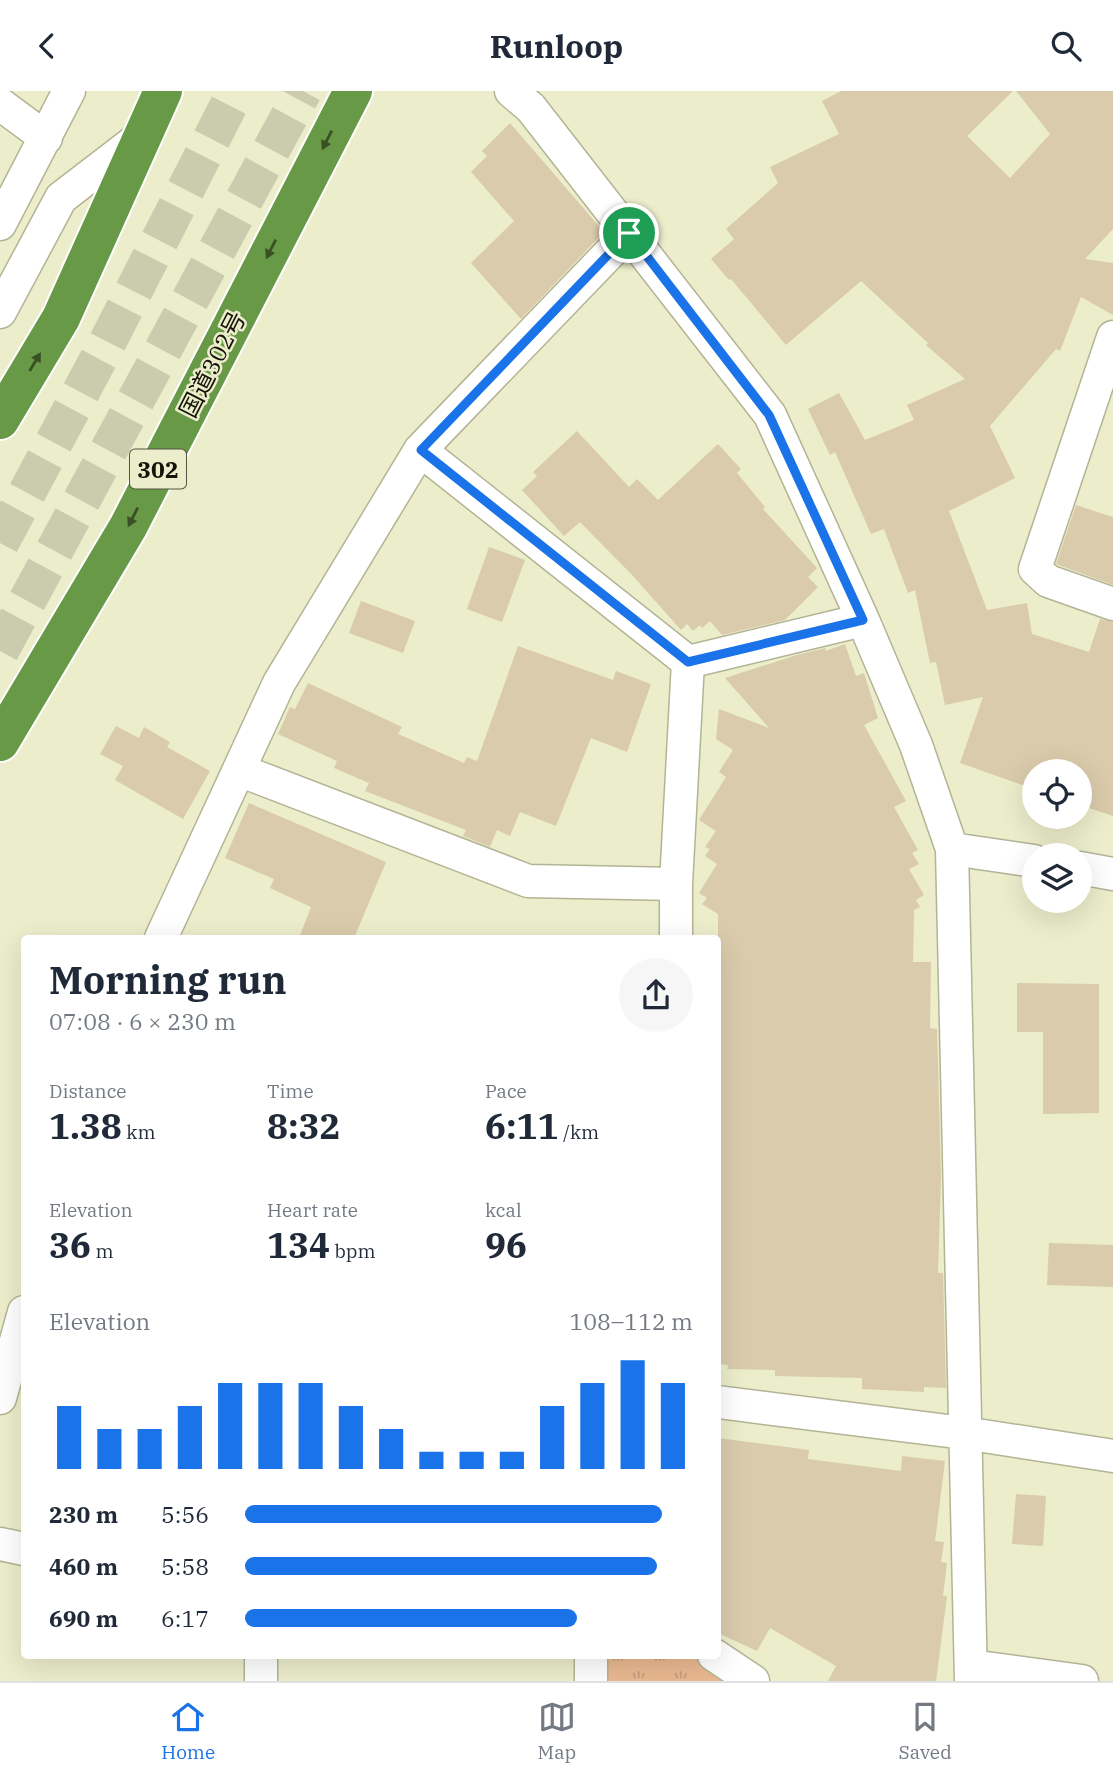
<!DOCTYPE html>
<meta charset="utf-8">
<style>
body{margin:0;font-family:"IBM Plex Serif","Noto Sans JP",serif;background:#f6f6f7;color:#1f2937;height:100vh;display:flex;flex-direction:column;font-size:26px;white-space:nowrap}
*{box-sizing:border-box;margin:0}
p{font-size:23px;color:#747a83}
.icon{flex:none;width:38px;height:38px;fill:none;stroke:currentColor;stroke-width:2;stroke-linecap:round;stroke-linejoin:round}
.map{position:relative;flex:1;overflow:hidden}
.details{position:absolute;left:21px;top:844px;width:700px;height:724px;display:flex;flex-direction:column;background:#fff;border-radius:7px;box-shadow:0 7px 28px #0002}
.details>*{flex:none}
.tools{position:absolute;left:1022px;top:668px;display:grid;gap:14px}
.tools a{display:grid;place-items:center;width:70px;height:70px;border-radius:50%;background:#fff;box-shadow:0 7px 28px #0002;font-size:35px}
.pin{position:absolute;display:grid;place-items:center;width:60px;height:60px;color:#fff;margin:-30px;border:4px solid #fff;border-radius:50%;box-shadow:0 2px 7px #0007}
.round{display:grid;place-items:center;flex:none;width:74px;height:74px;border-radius:37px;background:#f6f6f7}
.headline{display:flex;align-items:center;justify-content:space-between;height:119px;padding:0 28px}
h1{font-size:38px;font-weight:800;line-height:52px}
.stats{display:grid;grid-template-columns:repeat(3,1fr);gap:10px;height:119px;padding:7px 28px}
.stats div{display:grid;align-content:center}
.stats b{font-size:35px;font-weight:800}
.stats small{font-size:19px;font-weight:400}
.stats p{font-size:19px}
.chart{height:196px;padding:14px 28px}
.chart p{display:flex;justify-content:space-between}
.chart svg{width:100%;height:126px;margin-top:7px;stroke:#1a73e8;stroke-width:6}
ul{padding:0 28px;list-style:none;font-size:23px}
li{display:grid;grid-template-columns:112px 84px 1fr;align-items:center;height:52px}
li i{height:18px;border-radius:9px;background:#1a73e8}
header{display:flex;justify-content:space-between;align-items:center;height:91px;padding:0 28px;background:#fff;font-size:32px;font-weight:800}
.tabs{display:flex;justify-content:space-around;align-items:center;height:98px;border-top:2px solid #e0e1e3;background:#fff;font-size:19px;color:#747a83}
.tabs a{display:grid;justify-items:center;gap:4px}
.tabs .active{color:#1a73e8}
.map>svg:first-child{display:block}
.park{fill:url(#park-tufts)}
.building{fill:#dacbac}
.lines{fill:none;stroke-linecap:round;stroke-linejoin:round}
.highway-tunnel{stroke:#cbccae;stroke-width:38;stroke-dasharray:38 19;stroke-linecap:butt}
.street-casing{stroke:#b3b494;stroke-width:35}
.highway-casing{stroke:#fff;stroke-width:42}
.street{stroke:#fff;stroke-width:32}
.highway{stroke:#689946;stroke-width:38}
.oneway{fill:#3a5024}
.route-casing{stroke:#fff;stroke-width:14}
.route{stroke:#1a73e8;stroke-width:9}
.labels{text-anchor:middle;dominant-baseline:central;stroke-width:5;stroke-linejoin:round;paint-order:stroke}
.shield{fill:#ebedcb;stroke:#545543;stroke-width:2}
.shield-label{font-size:23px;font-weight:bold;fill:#141409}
.street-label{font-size:24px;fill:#141409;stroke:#ebedcb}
</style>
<header><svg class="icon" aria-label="back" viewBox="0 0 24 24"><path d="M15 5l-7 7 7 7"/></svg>Runloop<svg class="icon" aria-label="search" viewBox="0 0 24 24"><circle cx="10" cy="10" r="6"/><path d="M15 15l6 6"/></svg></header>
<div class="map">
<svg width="1113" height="1590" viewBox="0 0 1113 1590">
<defs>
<pattern id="park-tufts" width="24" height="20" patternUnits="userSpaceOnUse" patternTransform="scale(1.75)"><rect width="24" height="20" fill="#eab991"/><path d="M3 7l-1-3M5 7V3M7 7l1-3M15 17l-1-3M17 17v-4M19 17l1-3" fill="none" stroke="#c89e7c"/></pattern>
</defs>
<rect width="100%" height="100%" fill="#ebedcb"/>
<!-- park -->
<path class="park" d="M602,1565h94l42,25h-136z"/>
<!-- building -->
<path class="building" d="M841,0h172l-46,45 43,42 40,-44 -34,-43h97v138l-28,30 28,4v52l-32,-18 -21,54 -4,-2 -66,77 25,52 -66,33 38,99 40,-7 5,31 57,18 11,-33 13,3v194l-33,-11v-33h-46v17l-74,-26 23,-66 -38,8 -9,-43 -6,1 -15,-73 -7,3 -24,-64 -13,5 -36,-82 -5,3 -22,-46 31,-16 26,47 49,-20 -7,-15 58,-26 -39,-34 2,-2 -67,-62 -75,64 -55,-66 -2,1 -18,-21 23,-20 -8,-10 52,-46 -8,-16 69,-33 -17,-33z
M510,32l94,109 -83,87 -50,-56 43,-42 -43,-49 16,-16 -5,-5z
M577,340l52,56 8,-8 21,21 60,-56 23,25 -4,4 28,34 -2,2 54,59 -9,9 10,10 -33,33 -63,15 -12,-14 -8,7 -2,-3 -7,6 -6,-7 -6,6 -48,-54 -53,-54 -16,14 -42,-46 15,-14 -4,-4z
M1076,414l37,12v68l-57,-21z
M489,456l36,13 -23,62 -35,-13z
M361,510l54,20 -12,32 -54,-20z
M845,553l11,32 8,-3 14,45 -14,7 42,76 -12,6 24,43 -6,3 7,11 -10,5 15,26 -8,5 4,7 -6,3 -1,52h18l-1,66 7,1 4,148 -3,96h5l3,115 -22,-1v5l-62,-3v-11l-87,-2v-6l-48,-1 1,-4 -10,-1v-450l-16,-10 5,-6 -8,-5 18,-29 -12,-8 5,-7 -5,-2 11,-16 -17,-11 27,-43 -7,-5 14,-22 -17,-11 3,-30 50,19 -44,-50 72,-23 28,-7 1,3z
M518,555l95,34 3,-9 35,13 -24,68 -36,-14 -35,88 -36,-14 -10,24 -13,-6 -7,17 -27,-11 3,-6 -101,-39 4,-8 -35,-15 3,-7 -59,-27 12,-27 5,2 13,-26 94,44 -4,7 66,29 3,-6 10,4z
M116,635l23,12 5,-11 26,15 -3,5 43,24 -27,48 -68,-39 8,-14 -23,-12z
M249,712l137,59 -32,76h-55l12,-31 -41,-19 4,-9 -49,-21z
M1017,892l82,1v129l-56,1v-82h-26z
M1049,1152l64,2v42l-66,-2z
M718,1347l91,12 -1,9 93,12 1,-15 43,5 -10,80 9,1 -3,20 6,1 -4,33h4l-11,85h-108l8,-15 -66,-38 -13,23 -39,-18z
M1016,1403l30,2 -3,50 -31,-2z"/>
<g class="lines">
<!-- highway-tunnel -->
<path class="highway-tunnel" d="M0,452l107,-200 129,-252
M0,560l303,-560"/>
<!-- street casing -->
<g class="street-casing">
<path id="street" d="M511,0l20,17 239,307 93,205 53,125 36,104 19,832
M0,13l46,34
M0,133l69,-133
M0,221l61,-114 82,-63
M1113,246l-78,232 13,12 65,23
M420,359l268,212
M688,571l175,-42
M239,679l289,111 148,3
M952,758l82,12
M1080,777l33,6
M161,847l118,-255 141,-233 209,-217
M676,847v-54l12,-222
M0,1307l24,-86
M718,1311l246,31 149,23
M0,1453l24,5
M714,1564l39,26
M971,1575l111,15
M261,1590v-26
M591,1590v-26"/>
</g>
<!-- highway casing -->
<g class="highway-casing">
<path id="highway" d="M0,329l61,-102 102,-227
M0,651l128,-215 225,-436"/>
</g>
<!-- street -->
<use href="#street" class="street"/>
<!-- highway -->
<use href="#highway" class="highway"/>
</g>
<!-- one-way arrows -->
<defs><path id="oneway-solid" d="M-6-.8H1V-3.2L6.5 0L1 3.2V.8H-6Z" transform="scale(1.75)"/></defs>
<g class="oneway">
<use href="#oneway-solid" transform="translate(327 49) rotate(117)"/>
<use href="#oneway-solid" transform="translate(271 158) rotate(117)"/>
<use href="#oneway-solid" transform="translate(35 271) rotate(-59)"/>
<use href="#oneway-solid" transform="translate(133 426) rotate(117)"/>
</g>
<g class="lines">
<!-- route casing -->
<g class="route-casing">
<path id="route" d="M629,142l140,182 94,205 -175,42 -267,-212z"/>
</g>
<!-- route -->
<use href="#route" class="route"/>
</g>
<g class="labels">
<!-- shield labels -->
<rect class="shield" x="130" y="358.5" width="56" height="39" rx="5"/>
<g class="shield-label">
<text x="158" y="378">302</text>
</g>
<!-- street labels -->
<g class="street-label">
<text transform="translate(212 273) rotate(-63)">国道302号</text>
</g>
</g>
</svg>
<div class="tools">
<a><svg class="icon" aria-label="locate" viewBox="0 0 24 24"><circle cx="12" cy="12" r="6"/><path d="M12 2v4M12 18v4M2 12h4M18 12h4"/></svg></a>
<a><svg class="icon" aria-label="layers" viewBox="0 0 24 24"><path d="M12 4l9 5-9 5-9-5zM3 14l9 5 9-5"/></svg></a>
</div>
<div class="pin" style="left:629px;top:142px;background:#1e9e55"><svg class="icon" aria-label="arrive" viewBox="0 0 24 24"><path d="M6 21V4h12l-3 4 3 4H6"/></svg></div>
<section class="details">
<div class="headline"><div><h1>Morning run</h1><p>07:08 · 6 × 230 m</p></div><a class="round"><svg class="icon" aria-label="share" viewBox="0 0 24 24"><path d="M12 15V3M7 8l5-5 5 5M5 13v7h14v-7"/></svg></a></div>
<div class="stats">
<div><p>Distance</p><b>1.38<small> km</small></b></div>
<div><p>Time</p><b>8:32</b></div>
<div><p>Pace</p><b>6:11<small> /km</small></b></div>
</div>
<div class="stats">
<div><p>Elevation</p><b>36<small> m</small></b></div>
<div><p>Heart rate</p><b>134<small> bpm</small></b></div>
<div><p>kcal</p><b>96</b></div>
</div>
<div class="chart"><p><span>Elevation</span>108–112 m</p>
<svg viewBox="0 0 160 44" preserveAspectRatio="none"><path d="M5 44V22M15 44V30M25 44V30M35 44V22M45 44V14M55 44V14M65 44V14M75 44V22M85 44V30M95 44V38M105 44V38M115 44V38M125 44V22M135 44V14M145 44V6M155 44V14"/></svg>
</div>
<ul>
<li><b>230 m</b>5:56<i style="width:93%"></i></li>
<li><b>460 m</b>5:58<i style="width:92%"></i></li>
<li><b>690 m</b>6:17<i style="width:74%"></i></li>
</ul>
</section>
</div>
<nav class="tabs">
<a class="active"><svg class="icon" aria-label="home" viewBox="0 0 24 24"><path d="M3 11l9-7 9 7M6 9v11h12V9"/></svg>Home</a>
<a><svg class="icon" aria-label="map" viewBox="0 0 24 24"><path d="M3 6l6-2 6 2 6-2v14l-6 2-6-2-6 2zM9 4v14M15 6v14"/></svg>Map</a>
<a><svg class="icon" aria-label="saved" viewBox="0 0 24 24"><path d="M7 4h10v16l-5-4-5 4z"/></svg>Saved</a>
</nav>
